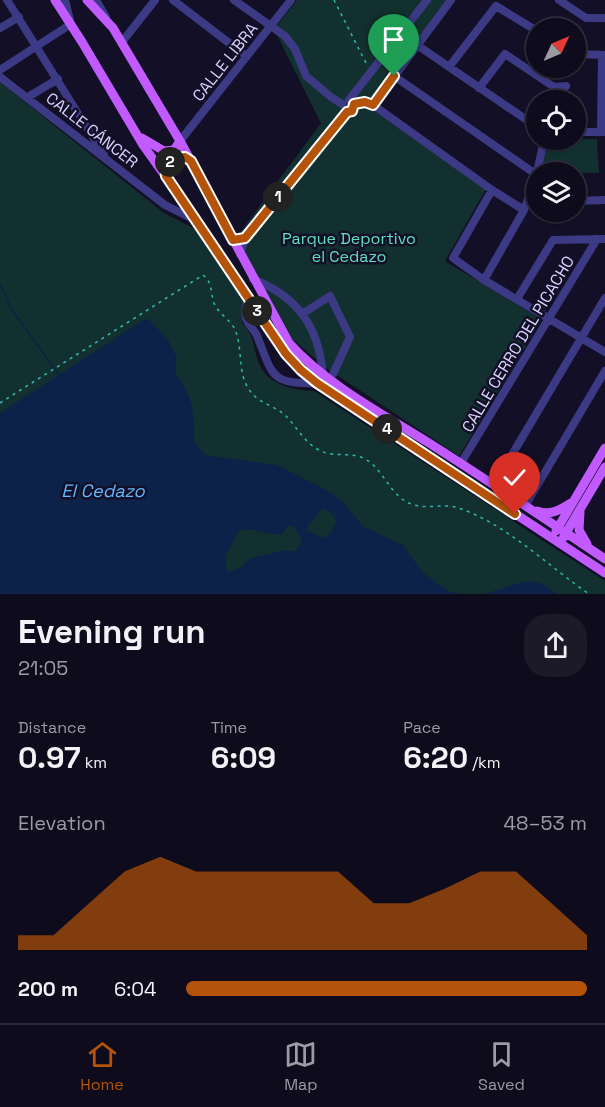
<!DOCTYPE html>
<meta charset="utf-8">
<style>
body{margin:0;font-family:"Space Grotesk",sans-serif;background:#1c1929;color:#f1f3f6;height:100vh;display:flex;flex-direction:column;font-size:22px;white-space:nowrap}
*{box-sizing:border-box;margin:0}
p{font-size:20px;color:#9b9ba3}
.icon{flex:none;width:33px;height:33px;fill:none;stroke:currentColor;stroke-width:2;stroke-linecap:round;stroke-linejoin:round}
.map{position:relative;height:594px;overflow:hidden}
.sheet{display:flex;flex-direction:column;background:#0e0b1c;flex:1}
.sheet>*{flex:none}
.needle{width:39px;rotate:46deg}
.buttons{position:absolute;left:526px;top:18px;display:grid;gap:12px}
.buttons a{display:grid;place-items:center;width:60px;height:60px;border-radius:50%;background:#0e0b1c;box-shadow:0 2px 4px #0004,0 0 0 2px #2e2b3b;font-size:30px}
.pin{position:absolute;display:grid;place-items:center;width:51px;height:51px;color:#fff;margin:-62px -26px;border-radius:50% 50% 50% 0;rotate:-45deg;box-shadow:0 0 6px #0007}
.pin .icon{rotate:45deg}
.km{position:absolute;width:30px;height:30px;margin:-15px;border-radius:50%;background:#222;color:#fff;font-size:16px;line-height:30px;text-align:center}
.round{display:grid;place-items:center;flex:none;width:63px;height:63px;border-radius:24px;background:#1c1929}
.summary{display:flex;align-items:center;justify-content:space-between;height:102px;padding:0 18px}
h1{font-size:33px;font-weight:800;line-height:45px}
.stats{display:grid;grid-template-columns:repeat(3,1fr);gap:9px;height:102px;padding:6px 18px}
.stats div{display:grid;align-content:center}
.stats b{font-size:30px;font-weight:800}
.stats small{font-size:16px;font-weight:400}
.stats p{font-size:16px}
.chart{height:168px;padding:12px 18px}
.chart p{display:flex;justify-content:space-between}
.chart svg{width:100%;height:108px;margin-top:6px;fill:#b45309;opacity:.7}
ul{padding:0 18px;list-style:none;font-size:20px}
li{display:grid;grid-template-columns:96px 72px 1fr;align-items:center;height:45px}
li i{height:15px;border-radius:8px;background:#b45309}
.menu{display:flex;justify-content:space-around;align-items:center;height:84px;border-top:2px solid #2e2b3b;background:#0e0b1c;font-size:16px;color:#9b9ba3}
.menu a{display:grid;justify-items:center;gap:3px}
.menu .current{color:#b45309}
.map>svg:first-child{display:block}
.green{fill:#12302f}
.water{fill:#0c2248;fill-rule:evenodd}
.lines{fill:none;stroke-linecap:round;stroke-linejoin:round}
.stream{stroke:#0c2248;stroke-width:1.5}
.path{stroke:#2fb8b0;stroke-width:1.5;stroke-dasharray:3 4.5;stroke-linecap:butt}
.minor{stroke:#3d3a85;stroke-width:8}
.major{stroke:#c25bff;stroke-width:9}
.route-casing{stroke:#fff;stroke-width:12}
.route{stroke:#b45309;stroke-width:8}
.labels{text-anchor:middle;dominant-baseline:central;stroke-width:5;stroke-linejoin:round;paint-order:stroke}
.street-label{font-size:16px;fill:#d9d4ff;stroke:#130f26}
.park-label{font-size:16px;fill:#5fe0c0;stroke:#130f26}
.water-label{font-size:18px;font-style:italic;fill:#62b6ff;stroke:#130f26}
</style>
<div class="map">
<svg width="605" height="594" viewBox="0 0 605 594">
<rect width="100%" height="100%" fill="#130f26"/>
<!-- green -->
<path class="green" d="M297,0h150l-80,106 119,83 -41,72 97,59 -83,136 -130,-86 -37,-31 -29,-48 -27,-53 85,-115 -47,-94z
M0,82l164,131 31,16 24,25 25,42 -2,27c14,16 10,20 16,38 8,24 35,29 56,30l291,190v13h-605z
M597,139l2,34 -58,-1 7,-32z"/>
<!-- water -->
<path class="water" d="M147,318l20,20 10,20 -2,16c19,22 19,40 19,68l11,13 72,10 53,27 13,10 21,25 39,18 19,27 26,19 14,3h-462v-181zM323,508l8,5 5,7 -4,12 -8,6 -17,-7v-4zM288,526l6,1 8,13 -7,12 -8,-2 -36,8 -9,9 -15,5c-5,-22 4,-23 12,-41 19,-5 25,5 43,3z
M526,581l15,2 16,11h-73z"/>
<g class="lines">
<!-- stream -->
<path class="stream" d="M0,285l12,25 47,65"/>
<!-- path -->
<path class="path" d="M334,0l34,67
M0,403l203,-128c10,8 7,16 11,28 4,11 18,17 22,29 8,23 -1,49 22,67 9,6 19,9 28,17 11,11 19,28 35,35 14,7 30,0 44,8 20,11 25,39 49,46 13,4 28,-1 41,2 48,14 93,59 134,87"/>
<!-- minor -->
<path class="minor" d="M7,0l97,155
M96,0l10,17
M173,0l73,56
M234,0l51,36 10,13 11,27 25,21 11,7
M559,0l27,18h19
M0,28l19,-11
M403,30l14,15 120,82
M122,42l33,-42
M576,54l29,1
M449,67l47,-61 41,25
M0,70l71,-46 -6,-24
M394,76l143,99
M0,77l165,128 32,16
M479,88l26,-34 49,33 12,-1
M28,97l30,-18
M349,100l78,-100
M354,104l11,-2 8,3 119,85 32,20
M373,105l78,-105
M576,132h28
M601,132l1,-77
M180,141l111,-141
M537,172l7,-32
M492,190l-39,68 31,22 121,72
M576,201l29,-1
M240,254l5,-16 102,-126
M253,279c45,18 66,48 70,96
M484,280l40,-70 13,-36
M248,297c-1,7 -5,17 -1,24 2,5 8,9 10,15 16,38 12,49 60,47
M517,299l36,-59 52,-1
M302,314l28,-18 20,41 -17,37
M461,463l136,-224
M494,485l111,-187
M525,506l80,-135"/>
<!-- major -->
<path class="major" d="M55,0l27,42 61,103 55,77 88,132 15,16 16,13 288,190
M87,0l26,28 67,113 109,202c38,42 92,70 140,100 60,38 118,77 176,116
M142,138l22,13 10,-1 6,-9
M166,176v-6l7,-11 12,-2 6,4
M537,511c14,5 22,-1 34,-8
M580,512l-1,18 8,14
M556,531l49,-83
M563,538l42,-71"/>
</g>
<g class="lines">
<!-- route casing -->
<g class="route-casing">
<path id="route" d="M394,76l-21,29 -8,-3 -11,2 -2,7 -5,1 -102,126 -12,2 -42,-79 -6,-4 -12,2 -7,11v6l120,178 15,16 16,13 198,131"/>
</g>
<!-- route -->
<use href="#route" class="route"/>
</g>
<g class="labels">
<!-- street labels -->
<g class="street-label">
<text transform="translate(225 62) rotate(-52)">CALLE LIBRA</text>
<text transform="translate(92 130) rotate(38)">CALLE CÁNCER</text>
<text transform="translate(518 344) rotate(-59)">CALLE CERRO DEL PICACHO</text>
</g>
<!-- park labels -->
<g class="park-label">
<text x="349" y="238">Parque Deportivo<tspan x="349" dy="18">el Cedazo</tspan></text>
</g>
<!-- water labels -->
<g class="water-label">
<text x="103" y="490">El Cedazo</text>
</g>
</g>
</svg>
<div class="buttons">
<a><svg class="needle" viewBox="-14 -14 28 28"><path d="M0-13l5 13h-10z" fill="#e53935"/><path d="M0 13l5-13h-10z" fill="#9b9ba3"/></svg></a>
<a><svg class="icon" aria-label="locate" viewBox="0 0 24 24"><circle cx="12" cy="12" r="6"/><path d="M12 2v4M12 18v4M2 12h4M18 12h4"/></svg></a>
<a><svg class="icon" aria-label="layers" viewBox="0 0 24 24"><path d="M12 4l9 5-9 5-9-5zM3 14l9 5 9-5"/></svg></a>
</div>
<div class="pin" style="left:394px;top:76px;background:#1e9e55"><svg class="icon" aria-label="arrive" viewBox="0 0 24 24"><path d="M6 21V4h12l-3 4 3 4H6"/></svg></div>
<div class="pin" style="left:515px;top:514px;background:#d93025"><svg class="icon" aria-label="check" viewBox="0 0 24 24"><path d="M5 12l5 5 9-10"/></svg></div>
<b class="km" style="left:278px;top:197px">1</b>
<b class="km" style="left:170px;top:162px">2</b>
<b class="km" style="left:257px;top:311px">3</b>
<b class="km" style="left:387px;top:429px">4</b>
</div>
<section class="sheet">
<div class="summary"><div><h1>Evening run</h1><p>21:05</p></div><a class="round"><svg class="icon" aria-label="share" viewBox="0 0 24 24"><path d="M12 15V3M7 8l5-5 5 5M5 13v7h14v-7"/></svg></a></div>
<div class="stats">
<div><p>Distance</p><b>0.97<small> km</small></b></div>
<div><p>Time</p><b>6:09</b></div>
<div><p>Pace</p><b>6:20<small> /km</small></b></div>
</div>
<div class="chart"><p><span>Elevation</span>48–53 m</p>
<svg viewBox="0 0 160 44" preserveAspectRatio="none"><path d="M0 44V38L10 38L20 25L30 12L40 6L50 12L60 12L70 12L80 12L90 12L100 25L110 25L120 19L130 12L140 12L150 25L160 38V44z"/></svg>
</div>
<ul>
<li><b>200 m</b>6:04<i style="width:100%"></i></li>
</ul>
</section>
<nav class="menu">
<a class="current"><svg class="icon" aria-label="home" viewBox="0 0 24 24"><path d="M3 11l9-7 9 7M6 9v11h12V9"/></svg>Home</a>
<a><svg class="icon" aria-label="map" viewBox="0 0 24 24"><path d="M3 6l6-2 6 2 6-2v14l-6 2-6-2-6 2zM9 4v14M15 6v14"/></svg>Map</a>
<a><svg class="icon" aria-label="saved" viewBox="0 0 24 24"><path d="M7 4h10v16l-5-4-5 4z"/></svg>Saved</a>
</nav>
